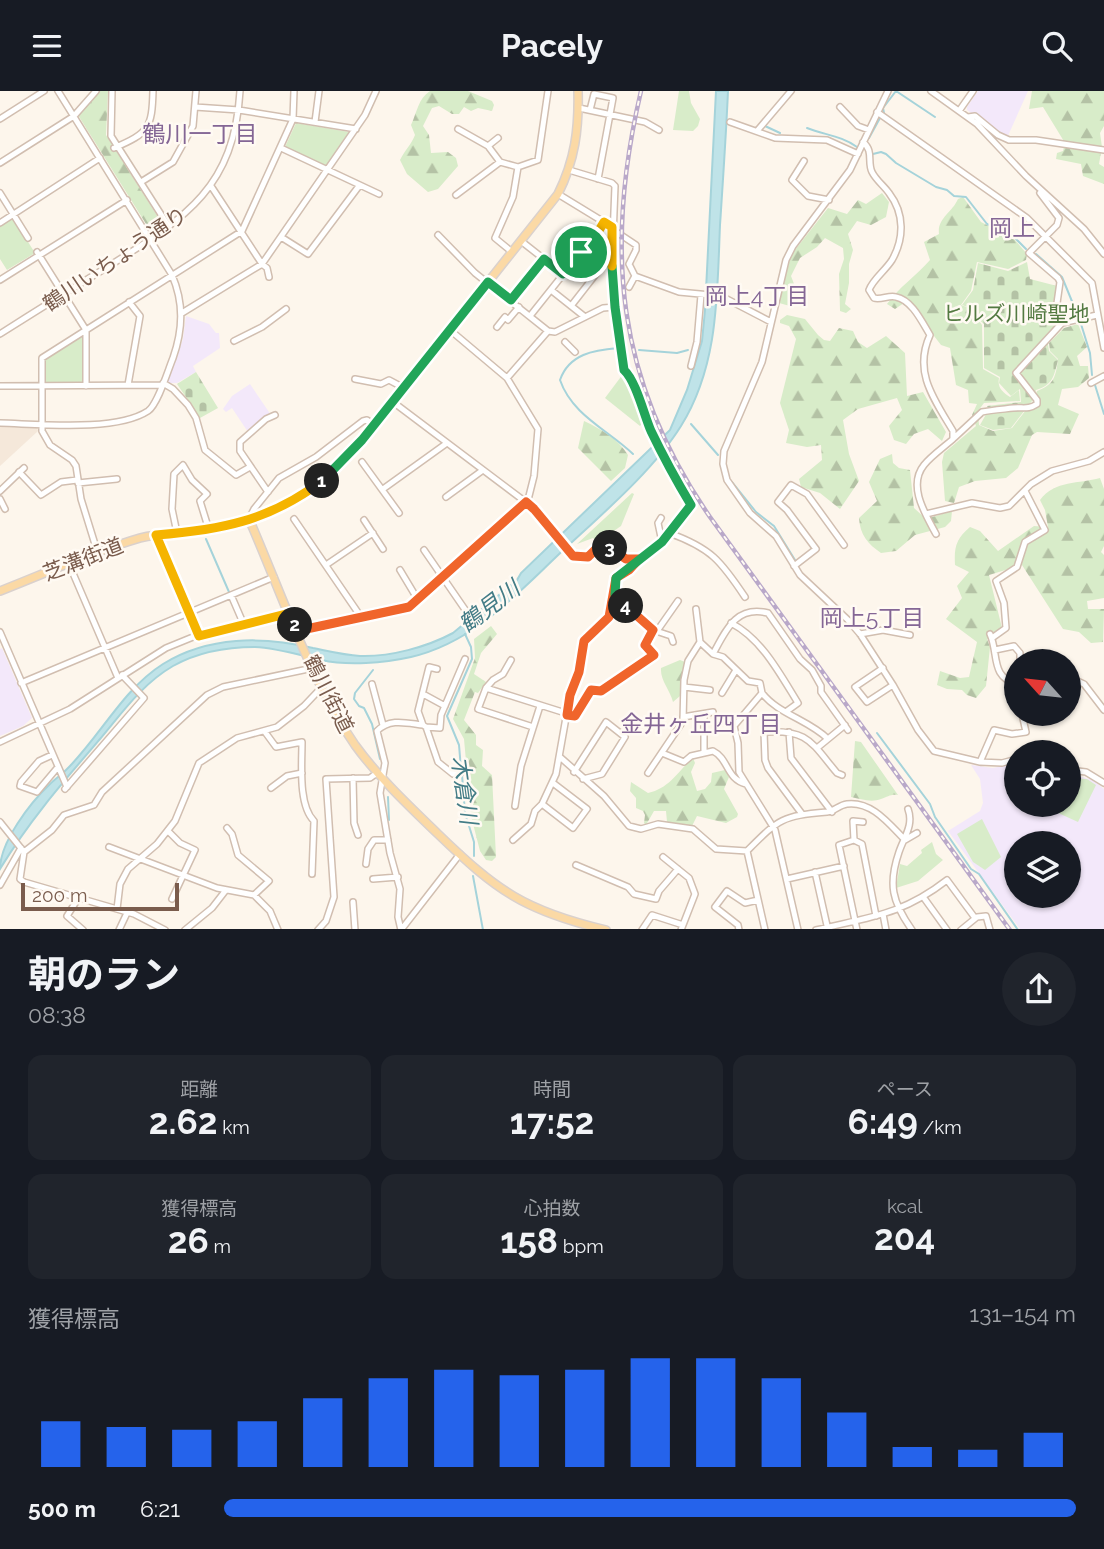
<!DOCTYPE html>
<html lang="ja">
<meta charset="utf-8">
<style>
body{margin:0;font-family:Raleway,"Noto Sans JP",sans-serif;background:#20242c;color:#f1f3f6;height:100vh;display:flex;flex-direction:column;font-size:26px;white-space:nowrap}
*{box-sizing:border-box;margin:0}
p{font-size:23px;color:#9ea1a6}
.icon{flex:none;width:38px;height:38px;fill:none;stroke:currentColor;stroke-width:2;stroke-linecap:round;stroke-linejoin:round}
.map{position:relative;height:838px;overflow:hidden}
.panel{display:flex;flex-direction:column;background:#171b24;flex:1}
.panel>*{flex:none}
.needle{width:46px;rotate:297deg}
.buttons{position:absolute;left:1004px;top:558px;display:grid;gap:14px}
.buttons a{display:grid;place-items:center;width:77px;height:77px;border-radius:50%;background:#171b24;box-shadow:0 2px 5px #0004;font-size:35px}
.scale{position:absolute;left:21px;bottom:18px;width:158px;box-sizing:border-box;padding-left:7px;border:4px solid #7a5c4d;border-top:0;font-size:19px;line-height:24px;white-space:nowrap;color:#7a5c4d;-webkit-text-stroke:5px #fffaf3;paint-order:stroke}
.pin{position:absolute;display:grid;place-items:center;width:60px;height:60px;color:#fff;margin:-30px;border:4px solid #fff;border-radius:50%;box-shadow:0 2px 7px #0007}
.km{position:absolute;width:35px;height:35px;margin:-18px;border-radius:50%;background:#222;color:#fff;font-size:19px;line-height:35px;text-align:center}
.round{display:grid;place-items:center;flex:none;width:74px;height:74px;border-radius:37px;background:#20242c}
.headline{display:flex;align-items:center;justify-content:space-between;height:119px;padding:0 28px}
h1{font-size:38px;font-weight:700;line-height:52px}
.figures{display:grid;grid-template-columns:repeat(3,1fr);gap:10px;height:119px;padding:7px 28px}
.figures div{display:grid;align-content:center;border-radius:14px;background:#20242c;text-align:center}
.figures b{font-size:35px;font-weight:700}
.figures small{font-size:19px;font-weight:400}
.figures p{font-size:19px}
.chart{height:196px;padding:14px 28px}
.chart p{display:flex;justify-content:space-between}
.chart svg{width:100%;height:126px;margin-top:7px;stroke:#2563eb;stroke-width:6}
ul{padding:0 28px;list-style:none;font-size:23px}
li{display:grid;grid-template-columns:112px 84px 1fr;align-items:center;height:52px}
li i{height:18px;border-radius:9px;background:#2563eb}
header{display:flex;justify-content:space-between;align-items:center;height:91px;padding:0 28px;background:#171b24;font-size:32px;font-weight:700}
.map>svg:first-child{display:block}
.residential{fill:#f5e8da}
.education{fill:#f3e8fa;fill-rule:evenodd}
.green{fill:#d8ecc9}
.forest{fill:url(#forest-firs)}
.cemetery{fill:url(#cemetery-stones)}
.water{fill:#bfe3e8;stroke:#a5d3da;stroke-width:2}
.lines{fill:none;stroke-linecap:round;stroke-linejoin:round}
.stream{stroke:#a5d3da;stroke-width:2}
.minor-casing{stroke:#d1beb0;stroke-width:8}
.major-casing{stroke:#dad1cd;stroke-width:10}
.minor{stroke:#fff;stroke-width:5}
.major{stroke:#fbd9a5;stroke-width:7}
.rail-casing{stroke:#b9a8c9;stroke-width:4.5}
.rail{stroke:#fffaf3;stroke-width:2;stroke-dasharray:5;stroke-linecap:butt}
.split-1-casing{stroke:#fff;stroke-width:14}
.split-2-casing{stroke:#fff;stroke-width:14}
.split-3-casing{stroke:#fff;stroke-width:14}
.split-4-casing{stroke:#fff;stroke-width:14}
.split-5-casing{stroke:#fff;stroke-width:14}
.split-6-casing{stroke:#fff;stroke-width:14}
.split-1{stroke:#22a559;stroke-width:9}
.split-2{stroke:#f5b400;stroke-width:9}
.split-3{stroke:#f0652b;stroke-width:9}
.split-4{stroke:#f0652b;stroke-width:9}
.split-5{stroke:#22a559;stroke-width:9}
.split-6{stroke:#f5b400;stroke-width:9}
.labels{text-anchor:middle;dominant-baseline:central;stroke-width:5;stroke-linejoin:round;paint-order:stroke}
.street-label{font-size:21px;fill:#7a5c4d;stroke:#fffaf3}
.park-label{font-size:21px;fill:#537a41;stroke:#fffaf3}
.neighbourhood-label{font-size:23px;fill:#846695;stroke:#fffaf3}
.water-label{font-size:23px;font-style:italic;fill:#437c86;stroke:#fffaf3}
</style>
<header><svg class="icon" aria-label="menu" viewBox="0 0 24 24"><path d="M4 6h16M4 12h16M4 18h16"/></svg>Pacely<svg class="icon" aria-label="search" viewBox="0 0 24 24"><circle cx="10" cy="10" r="6"/><path d="M15 15l6 6"/></svg></header>
<div class="map">
<svg width="1104" height="839" viewBox="0 0 1104 839">
<defs>
<pattern id="forest-firs" width="22" height="20" patternUnits="userSpaceOnUse" patternTransform="scale(1.75)"><rect width="22" height="20" fill="#d8ecc9"/><path d="M5 1l3.5 6h-7zM16 11l3.5 6h-7z" fill="#b4c2a5"/></pattern>
<pattern id="cemetery-stones" width="16" height="16" patternUnits="userSpaceOnUse" patternTransform="scale(1.75)"><rect width="16" height="16" fill="#d8ecc9"/><path d="M2 7V4a2 2 0 0 1 4 0v3zM10 15v-3a2 2 0 0 1 4 0v3z" fill="#b4c2a5"/></pattern>
</defs>
<rect width="100%" height="100%" fill="#fdf6ec"/>
<!-- residential -->
<path class="residential" d="M0,335h37l1,5 -38,35z"/>
<!-- education -->
<path class="education" d="M978,0h50l-21,47 -40,-28v-3z
M186,225l23,8 7,9h3l1,15 -27,18 3,6 -19,11h-10l16,-44z
M250,293l21,31 -23,17 -16,-24 -6,4 -3,-3 9,-13z
M2,557l30,70 -9,8 -23,10v-87z
M1017,672v42h52v-29l6,-1 18,5 11,9v140h-84l-72,-98 32,-20 3,-8 -3,-24 -9,-14 22,3zM1017,752h52v53h-52z"/>
<!-- green -->
<path class="green" d="M679,0h10l2,12 9,16 -2,7 -5,5 -20,-1z
M296,32l53,9 1,3 -19,28 -8,3 -38,-19z
M13,127l22,35 -28,17 -7,-11v-33z
M86,239v56h-45l1,-28z
M623,283l4,1 17,46 -4,5 -35,-28z
M632,402l2,1 -13,32 -23,16 -5,-4 -16,6z
M1069,687l18,1 9,6 -18,37 -22,-10h-9l-11,-6 33,-1z
M982,728l19,38 -16,13 -12,-8 -16,-28z
M932,751l4,12 7,6 -25,21 -22,7 4,-24 7,2 15,-13 -1,-3z"/>
<!-- forest -->
<path class="forest" d="M99,0h9l-2,44 57,90 -12,7 -73,-117z
M430,0h38l24,10 2,4 -2,6 -14,-3 -7,3 -7,-4 -5,7h-7l-13,-8 -7,2 -9,18 6,9 2,18 17,-1 8,6 2,8 -20,23 -10,3 -21,-18 -7,-14c5,-10 11,-15 15,-25l-4,-10c6,-13 7,-26 19,-34z
M1032,0h72v35l-4,7 2,14 -3,17 5,3v17l-21,-8 -2,-12 -25,-5 1,-6 6,-2 2,-8 -22,-36 -14,2z
M882,102l7,9 -3,15 -15,8 -14,-4 -9,13 5,16 -4,14v19l-4,21 6,5 -5,4 -6,-2 -1,-37 5,-15 -1,-11 -18,-10 -8,9 -17,11 -9,18 5,13 -6,17 -11,-3 12,-48 37,-47 19,6 11,-14 8,4z
M963,106l18,25 33,17 13,15 -1,6 -18,9 -31,-7 -6,29 -10,14 17,6 -1,7 5,7 1,44 16,9c-2,10 4,14 11,19l9,-7 1,11 -36,2 -6,8 1,14 14,6 19,-3 21,-27 4,-10c17,-6 19,-15 21,-32l-8,-8 -1,-8 15,-15 14,-4 9,23 -10,9 3,10h8l1,12 -11,9 -16,2 -4,16 21,9 -9,20 -33,-2 -5,3 -14,33 -12,10 -31,3 -16,6 -5,16 -9,-2 -3,-39 2,-9 32,-27 -4,-11 5,-11 -8,-1 -1,-13 -12,-5 -6,-37 -9,-3 -34,-44 -12,8 -8,-5c12,-17 29,-28 43,-44l-6,-18 15,-8c-2,-16 13,-21 19,-35z
M787,224l18,4 13,16 6,5 6,1 9,-13 14,3 5,11 9,6 19,-12 19,17 2,43 16,-4 23,40 -4,9 -14,-12 -14,5 -8,10 -12,-4 -5,-14 13,-16 -5,-12 -39,11 -15,11 6,34 10,27 -19,28 -20,-16 -19,-6 -2,-8 23,-19 -1,-15 -14,2 -21,-4 3,-13 -9,-27 16,-64 -7,-13 -9,-3v-3z
M584,330c17,8 34,18 44,34l-3,13 -14,13 -33,-33z
M892,363l1,9 6,5 11,2 4,38 12,11 26,-8 -1,10 -6,6 -30,8 -19,16 -15,2c-13,-9 -21,-18 -22,-35l18,-17 -8,-19 11,-23z
M1100,387l4,11v57l-3,6 3,3v43l-17,3 1,8h16l-1,33 -12,1 -12,-11 -16,-3 -41,-64 -33,10 13,53 -15,11 3,8 -4,39 -10,12 -9,-3 -5,-5 -15,-1 -10,-4 3,-14 20,7 9,-1 8,-35 -31,-23 16,-21 -5,-12 12,-14 -14,-7c-1,-18 1,-26 15,-38l10,4 18,20 36,-25 14,1 -3,-17 -5,-10c15,-20 39,-16 60,-22z
M491,535l6,8 -16,19 -7,21 12,8 -8,11 -3,-1 -11,28 12,15v10l7,5 -1,16 10,9 4,82 -4,4 -6,-1 -6,-9 -9,-35 -7,-77 -11,-20 22,-61 -1,-19z
M680,569l5,2 -5,34 -7,6c-3,-12 -13,-22 -12,-34z
M855,650l6,1 37,53c-8,-1 -10,2 -17,4 -10,4 -20,0 -30,-2z
M693,667l2,5 -4,9 6,19 8,-2 6,-7 1,-9 13,-3 4,7 -5,12 14,25 -1,3 -11,6 -29,-7 -5,10 -25,-4 -1,-11h-12l-8,14 -2,-2 1,-8 -2,-4 -7,-3v-10l-6,-7 1,-9 17,11c22,-5 29,-21 45,-35z"/>
<!-- cemetery -->
<path class="cemetery" d="M1027,171l3,17 27,7 -6,26 6,13 -10,12 2,14 9,9c-4,16 -5,25 -22,30l-4,11 -21,27 -18,2 -13,-5 9,-16 -2,-3 34,-4 -1,-13 -9,7 -12,-13 1,-6 -16,-9v-44l-7,-6 2,-7 -17,-6 11,-15 5,-27 30,8z
M196,281l22,36 -18,10 -23,-34z"/>
<!-- water -->
<path class="water" d="M716,0h12c-2,45 -5,89 -8,134 -3,69 -1,140 -39,201 -30,48 -85,93 -126,132 -43,41 -84,85 -144,99 -27,6 -63,9 -90,3 -22,-5 -44,-12 -66,-13 -28,0 -57,5 -82,19 -31,18 -51,47 -73,73 -37,43 -71,82 -100,130 0,-27 30,-66 50,-85 5,-5 11,-9 16,-14 34,-33 56,-80 97,-106 45,-28 100,-28 150,-16 15,3 31,7 47,8 30,1 67,-9 93,-23l64,-53 4,-7 149,-143 17,-40 15,-49 3,-31z"/>
<g class="lines">
<!-- stream -->
<path class="stream" d="M884,22l-1,-5 13,-17 39,26
M765,35l15,7
M807,37c18,7 35,8 50,19
M869,47l11,-20
M873,63l8,-2 5,2 10,9 40,24 11,3 7,6 12,1 21,27 25,11 14,14
M1036,163l26,23 16,39
M1081,233l9,29 2,22
M618,257c-24,2 -49,6 -58,32 12,35 48,50 73,74
M639,259l38,3 11,-3
M1095,294l9,29
M691,333l27,31
M732,391l24,30 18,14 21,34
M206,448l23,53
M60,469l7,-3
M43,476l8,-3
M373,579l-18,23 -1,6 5,7 5,2 8,16 8,35
M877,642l53,71 5,13 36,52 8,5 39,56
M461,678l-2,-24 -12,-29 25,-57 -1,-12 -6,-13
M462,684l3,38 9,29v14
M388,706l1,23
M473,785l10,54"/>
<!-- minor casing -->
<g class="minor-casing">
<path id="minor" d="M112,0l-1,45 58,91
M888,0l-38,79 -57,76 -7,14 -24,102 -38,89 -1,13 4,16 23,33 26,23 24,39 48,45 12,14 33,51 25,45 16,21 46,11 22,1 15,-4
M931,0l46,33 49,52 58,53 20,25
M195,16l44,3 117,19
M840,16l18,19 11,4
M579,17l66,14 14,8
M590,19l4,-16 19,4 -15,81
M959,20l14,-20
M877,21l150,106 65,65 12,65
M968,26l7,-1 23,19 11,5h27l68,10
M0,28l44,-28
M315,31l4,-31
M730,31l45,16 52,2 31,14
M458,38l30,17
M757,40l34,-40
M498,47l-10,8 12,16
M863,51c11,9 4,20 9,30 4,8 12,14 17,21 16,21 15,46 3,67 -7,11 -19,19 -23,30l5,8c7,2 15,-3 22,-1 16,3 26,25 34,38 -17,37 4,64 23,96v8c-9,8 -22,17 -29,26 -17,21 2,50 12,69
M114,57c35,-15 38,-20 39,-57
M281,57l98,46
M804,70l-12,19 16,16 21,4
M0,72l74,-47 22,-25
M141,91l32,-20 20,-36 3,-35
M211,95l51,78 5,4 2,9
M0,102l28,45
M1040,102l19,25 -2,7 -28,28 29,25 2,4 -5,35 7,6 35,-8
M558,103l54,33
M456,104l44,-33 18,5 20,-7 10,-69
M0,132l100,-65
M612,138l24,16v5l-7,14 6,12 44,16 42,4 50,26
M438,144l37,38 73,58 7,1 48,-24 12,-1
M281,146l27,17 51,-68
M521,150l42,33
M37,161l49,78v56
M512,161l-17,-14 18,-41 5,-30
M585,163l19,-32
M0,189l127,-80
M629,196l6,-11
M551,199l34,27
M511,209l33,-41
M571,215l32,-41
M182,222l80,-49 103,-149 11,-24
M530,225l51,-64 31,17
M497,236l8,-10 3,3 11,-13
M0,243c36,-23 73,-46 109,-68 76,-48 125,-77 131,-175
M234,250l28,-14 24,-18
M565,251l10,10
M691,275l6,-24 4,-47
M507,287l41,-47
M355,288l26,5 8,-4 15,8
M163,292l10,6 15,16 8,13 9,32 31,25 14,-8
M1091,292l13,-7
M128,294l12,-69 -11,-14
M0,295l162,-1
M393,311l138,104 42,50 15,1 13,-13 25,15h13
M0,332c39,1 116,9 148,-12 10,-7 20,-41 25,-53 10,-29 11,-55 -1,-83l-114,-184
M954,347l28,-26c9,-2 23,-3 31,-4 10,-1 15,2 24,-4v-4l-21,-27 46,-50
M362,371l37,51
M19,381l22,23 20,-13 16,-2
M78,392l39,-4
M383,398l64,-46
M0,400l24,-23
M268,401l-28,-41v-9l26,-23 9,-4
M446,406l37,-27
M0,408l5,10
M926,423l46,-11 28,5 9,-2 22,-22 21,-13 37,-10 15,-9
M661,427l-3,5 4,19
M249,428l5,-10 25,-31 37,-21 47,-36 4,-1 7,5
M294,428l67,98
M364,429l19,29
M177,442l-5,-24 2,-35 9,-9 9,15 15,14 -7,7 9,29
M669,442c42,15 52,28 76,64
M156,444l43,101
M424,459l42,61
M98,463l-17,-55 -5,-33 -4,-6 -22,-15 -8,-14v-73l200,-127 51,-112 1,-28
M69,473l49,114
M326,474l47,-32
M794,475l22,-17 -29,-39 -9,-8 13,-17 16,9 37,51
M400,479l18,30
M231,504l13,30
M615,504l38,35 18,6 2,6
M731,532c31,16 49,51 67,80l-11,8
M297,540l112,-24 115,-102 5,-9 5,-20 4,-47 -31,-51 -57,-48
M657,540l21,-30
M0,541l67,155
M860,543l23,-4 27,5
M990,543c9,20 0,43 27,50
M992,547l14,-10 -2,-25 -8,-22 21,-14 8,-25 20,-12 -20,-39
M700,551l13,12 10,3 25,24 12,2 2,10 -28,33 4,17 1,29 36,58 23,100
M995,559l19,-4 6,7v8
M713,563c13,-24 23,-49 55,-41l32,46 12,11 9,16v6l27,38
M511,569l-8,14 -10,6 -7,8 -8,21 55,18
M883,577l-28,19 12,15 26,-17
M437,578l-8,-2 -11,44 5,14 3,2 12,35 15,12 15,-3
M1069,586l15,7 20,26
M21,592l253,-106
M372,593l11,41
M684,596l26,3
M486,597l89,28 16,-26 10,1 54,-36 -10,-10 8,-15
M722,602l14,-23
M762,602c16,21 47,27 66,46
M423,603l22,12
M683,626l30,-5
M426,636l14,1 1,-13 24,-56
M265,641l11,15 26,-5c0,22 -4,63 12,79l-2,53
M789,641l2,26 41,54
M0,651l70,-33 96,-61 27,-11 96,-23
M817,657l28,-23
M662,662l22,9 7,-6 22,-5c16,8 13,28 33,33
M704,662v-39
M52,664l-13,6 -18,21 -1,4 17,6 21,-25
M560,666l44,39 25,30 12,3 17,-5 35,5 23,20 31,2
M980,671l14,-32 18,4 14,-2 -4,-18
M1069,679l17,2 18,11
M574,681l32,-50 19,15 -23,37 -19,5
M648,682l35,-52 1,-41 4,-19 12,-19 -4,-33
M353,687l1,45 4,12
M271,697l16,-12 15,-3
M65,698l79,-91 -22,-23
M542,713l31,24 14,-19 -34,-26
M515,715l6,-40 19,-60
M908,718c6,16 -4,28 -9,43 -11,32 -7,50 13,78
M802,723l-34,-46 -3,-8 -1,-28c44,-3 47,10 73,41l5,2
M0,731l24,30 -4,27 4,3 110,32 31,16
M863,731l-10,-1 1,19 8,4 14,72
M227,737l5,6 6,21 31,26 -15,14
M168,740l12,12 15,7 -23,49
M513,749l18,-16 4,-13 7,-7 14,-30 14,-79 9,-23 5,-31 25,-24 7,-39 46,-36 29,-37 -21,-34 -48,-108 -7,-56 -3,-44 3,-77 -3,-3 -43,-13
M854,749l-15,5 18,85
M109,756l108,41 37,7 16,16 8,19
M24,761l28,-22 12,-15 30,-10 8,-13 105,-97 16,-8 90,-19
M663,766l26,21 6,16 -14,36
M366,773l2,-15 6,-9h14
M576,774l52,22 6,7 22,5 3,-8 19,-22
M815,781l13,58
M373,788l25,-2
M787,788l57,-13
M0,794l21,-37
M79,806l-12,19 16,14
M924,807l23,32
M353,811l2,28
M117,818l3,-25 8,-15 29,-25 18,-23 24,-58 38,-25 40,-11 27,-21 18,-19
M883,823l3,16
M119,839l8,-17
M185,839l27,-22 14,-18
M318,839l8,-9 8,-24 -8,-118 44,-1 7,-5
M401,839l-3,-13 2,-28 -10,-36 -10,-60 5,-30 -8,-32c13,-13 29,-8 46,-6
M401,839l59,-76
M642,839l10,-15 31,10
M739,839l-1,-5 -23,-18 12,-16 18,12 13,-3
M765,839l-18,-79c32,-32 34,-35 80,-39 8,-1 12,-7 20,-8 25,-3 42,20 58,36l12,-7
M816,839c54,-13 86,-15 131,-50l28,38
M961,839l16,-13 9,-1 4,14"/>
</g>
<!-- major casing -->
<g class="major-casing">
<path id="major" d="M249,428c32,73 61,161 106,226 24,33 54,61 83,89 59,57 87,77 168,96
M0,500c46,-18 92,-39 140,-53 22,-6 46,-4 69,-8 60,-10 114,-43 153,-89l196,-247c17,-34 21,-65 20,-103"/>
</g>
<!-- minor -->
<use href="#minor" class="minor"/>
<!-- major -->
<use href="#major" class="major"/>
<!-- rail casing -->
<g class="rail-casing">
<path id="rail" d="M641,0c-37,158 -25,290 69,426l300,413"/>
</g>
<!-- rail -->
<use href="#rail" class="rail"/>
</g>
<g class="lines">
<!-- split-1 casing -->
<g class="split-1-casing">
<path id="split-1" d="M322,390l40,-41 126,-158 23,18 33,-41 19,15 18,-22"/>
</g>
<!-- split-2 casing -->
<g class="split-2-casing">
<path id="split-2" d="M295,534l-5,-12 -91,23 -43,-101c64,-5 113,-14 166,-54"/>
</g>
<!-- split-3 casing -->
<g class="split-3-casing">
<path id="split-3" d="M295,534l2,6 112,-24 117,-105 8,7 39,47 15,1 13,-13 9,4"/>
</g>
<!-- split-4 casing -->
<g class="split-4-casing">
<path id="split-4" d="M610,457l16,11h13l-10,11 -13,8 -7,39 -25,24 -5,31 -9,23 -3,20 8,1 16,-26 10,1 53,-36 -9,-10 8,-15 -27,-24"/>
</g>
<!-- split-5 casing -->
<g class="split-5-casing">
<path id="split-5" d="M612,175l3,41 9,63c12,11 20,45 27,61 12,25 25,49 40,74l-29,37 -46,36 -1,17 11,11"/>
</g>
<!-- split-6 casing -->
<g class="split-6-casing">
<path id="split-6" d="M581,161l4,2 19,-32 8,5v39"/>
</g>
<!-- split-1 -->
<use href="#split-1" class="split-1"/>
<!-- split-2 -->
<use href="#split-2" class="split-2"/>
<!-- split-3 -->
<use href="#split-3" class="split-3"/>
<!-- split-4 -->
<use href="#split-4" class="split-4"/>
<!-- split-5 -->
<use href="#split-5" class="split-5"/>
<!-- split-6 -->
<use href="#split-6" class="split-6"/>
</g>
<g class="labels">
<!-- street labels -->
<g class="street-label">
<text transform="translate(115 168) rotate(-34)">鶴川いちょう通り</text>
<text transform="translate(83 468) rotate(-21)">芝溝街道</text>
<text transform="translate(329 603) rotate(63)">鶴川街道</text>
</g>
<!-- park labels -->
<g class="park-label">
<text x="1016" y="222">ヒルズ川崎聖地</text>
</g>
<!-- neighbourhood labels -->
<g class="neighbourhood-label">
<text x="200" y="42">鶴川一丁目</text>
<text x="1012" y="136">岡上</text>
<text x="757" y="204">岡上4丁目</text>
<text x="872" y="526">岡上5丁目</text>
<text x="701" y="632">金井ヶ丘四丁目</text>
</g>
<!-- water labels -->
<g class="water-label">
<text transform="translate(489 515) rotate(-37)">鶴見川</text>
<text transform="translate(465 699) rotate(82)">木倉川</text>
</g>
</g>
</svg>
<div class="buttons">
<a><svg class="needle" viewBox="-14 -14 28 28"><path d="M0-13l5 13h-10z" fill="#e53935"/><path d="M0 13l5-13h-10z" fill="#9ea1a6"/></svg></a>
<a><svg class="icon" aria-label="locate" viewBox="0 0 24 24"><circle cx="12" cy="12" r="6"/><path d="M12 2v4M12 18v4M2 12h4M18 12h4"/></svg></a>
<a><svg class="icon" aria-label="layers" viewBox="0 0 24 24"><path d="M12 4l9 5-9 5-9-5zM3 14l9 5 9-5"/></svg></a>
</div>
<div class="scale">200 m</div>
<div class="pin" style="left:581px;top:161px;background:#1e9e55"><svg class="icon" aria-label="arrive" viewBox="0 0 24 24"><path d="M6 21V4h12l-3 4 3 4H6"/></svg></div>
<b class="km" style="left:322px;top:390px">1</b>
<b class="km" style="left:295px;top:534px">2</b>
<b class="km" style="left:610px;top:457px">3</b>
<b class="km" style="left:626px;top:515px">4</b>
</div>
<section class="panel">
<div class="headline"><div><h1>朝のラン</h1><p>08:38</p></div><a class="round"><svg class="icon" aria-label="share" viewBox="0 0 24 24"><path d="M12 15V3M7 8l5-5 5 5M5 13v7h14v-7"/></svg></a></div>
<div class="figures">
<div><p>距離</p><b>2.62<small> km</small></b></div>
<div><p>時間</p><b>17:52</b></div>
<div><p>ペース</p><b>6:49<small> /km</small></b></div>
</div>
<div class="figures">
<div><p>獲得標高</p><b>26<small> m</small></b></div>
<div><p>心拍数</p><b>158<small> bpm</small></b></div>
<div><p>kcal</p><b>204</b></div>
</div>
<div class="chart"><p><span>獲得標高</span>131–154 m</p>
<svg viewBox="0 0 160 44" preserveAspectRatio="none"><path d="M5 44V28M15 44V30M25 44V31M35 44V28M45 44V20M55 44V13M65 44V10M75 44V12M85 44V10M95 44V6M105 44V6M115 44V13M125 44V25M135 44V37M145 44V38M155 44V32"/></svg>
</div>
<ul>
<li><b>500 m</b>6:21<i style="width:100%"></i></li>
</ul>
</section>
